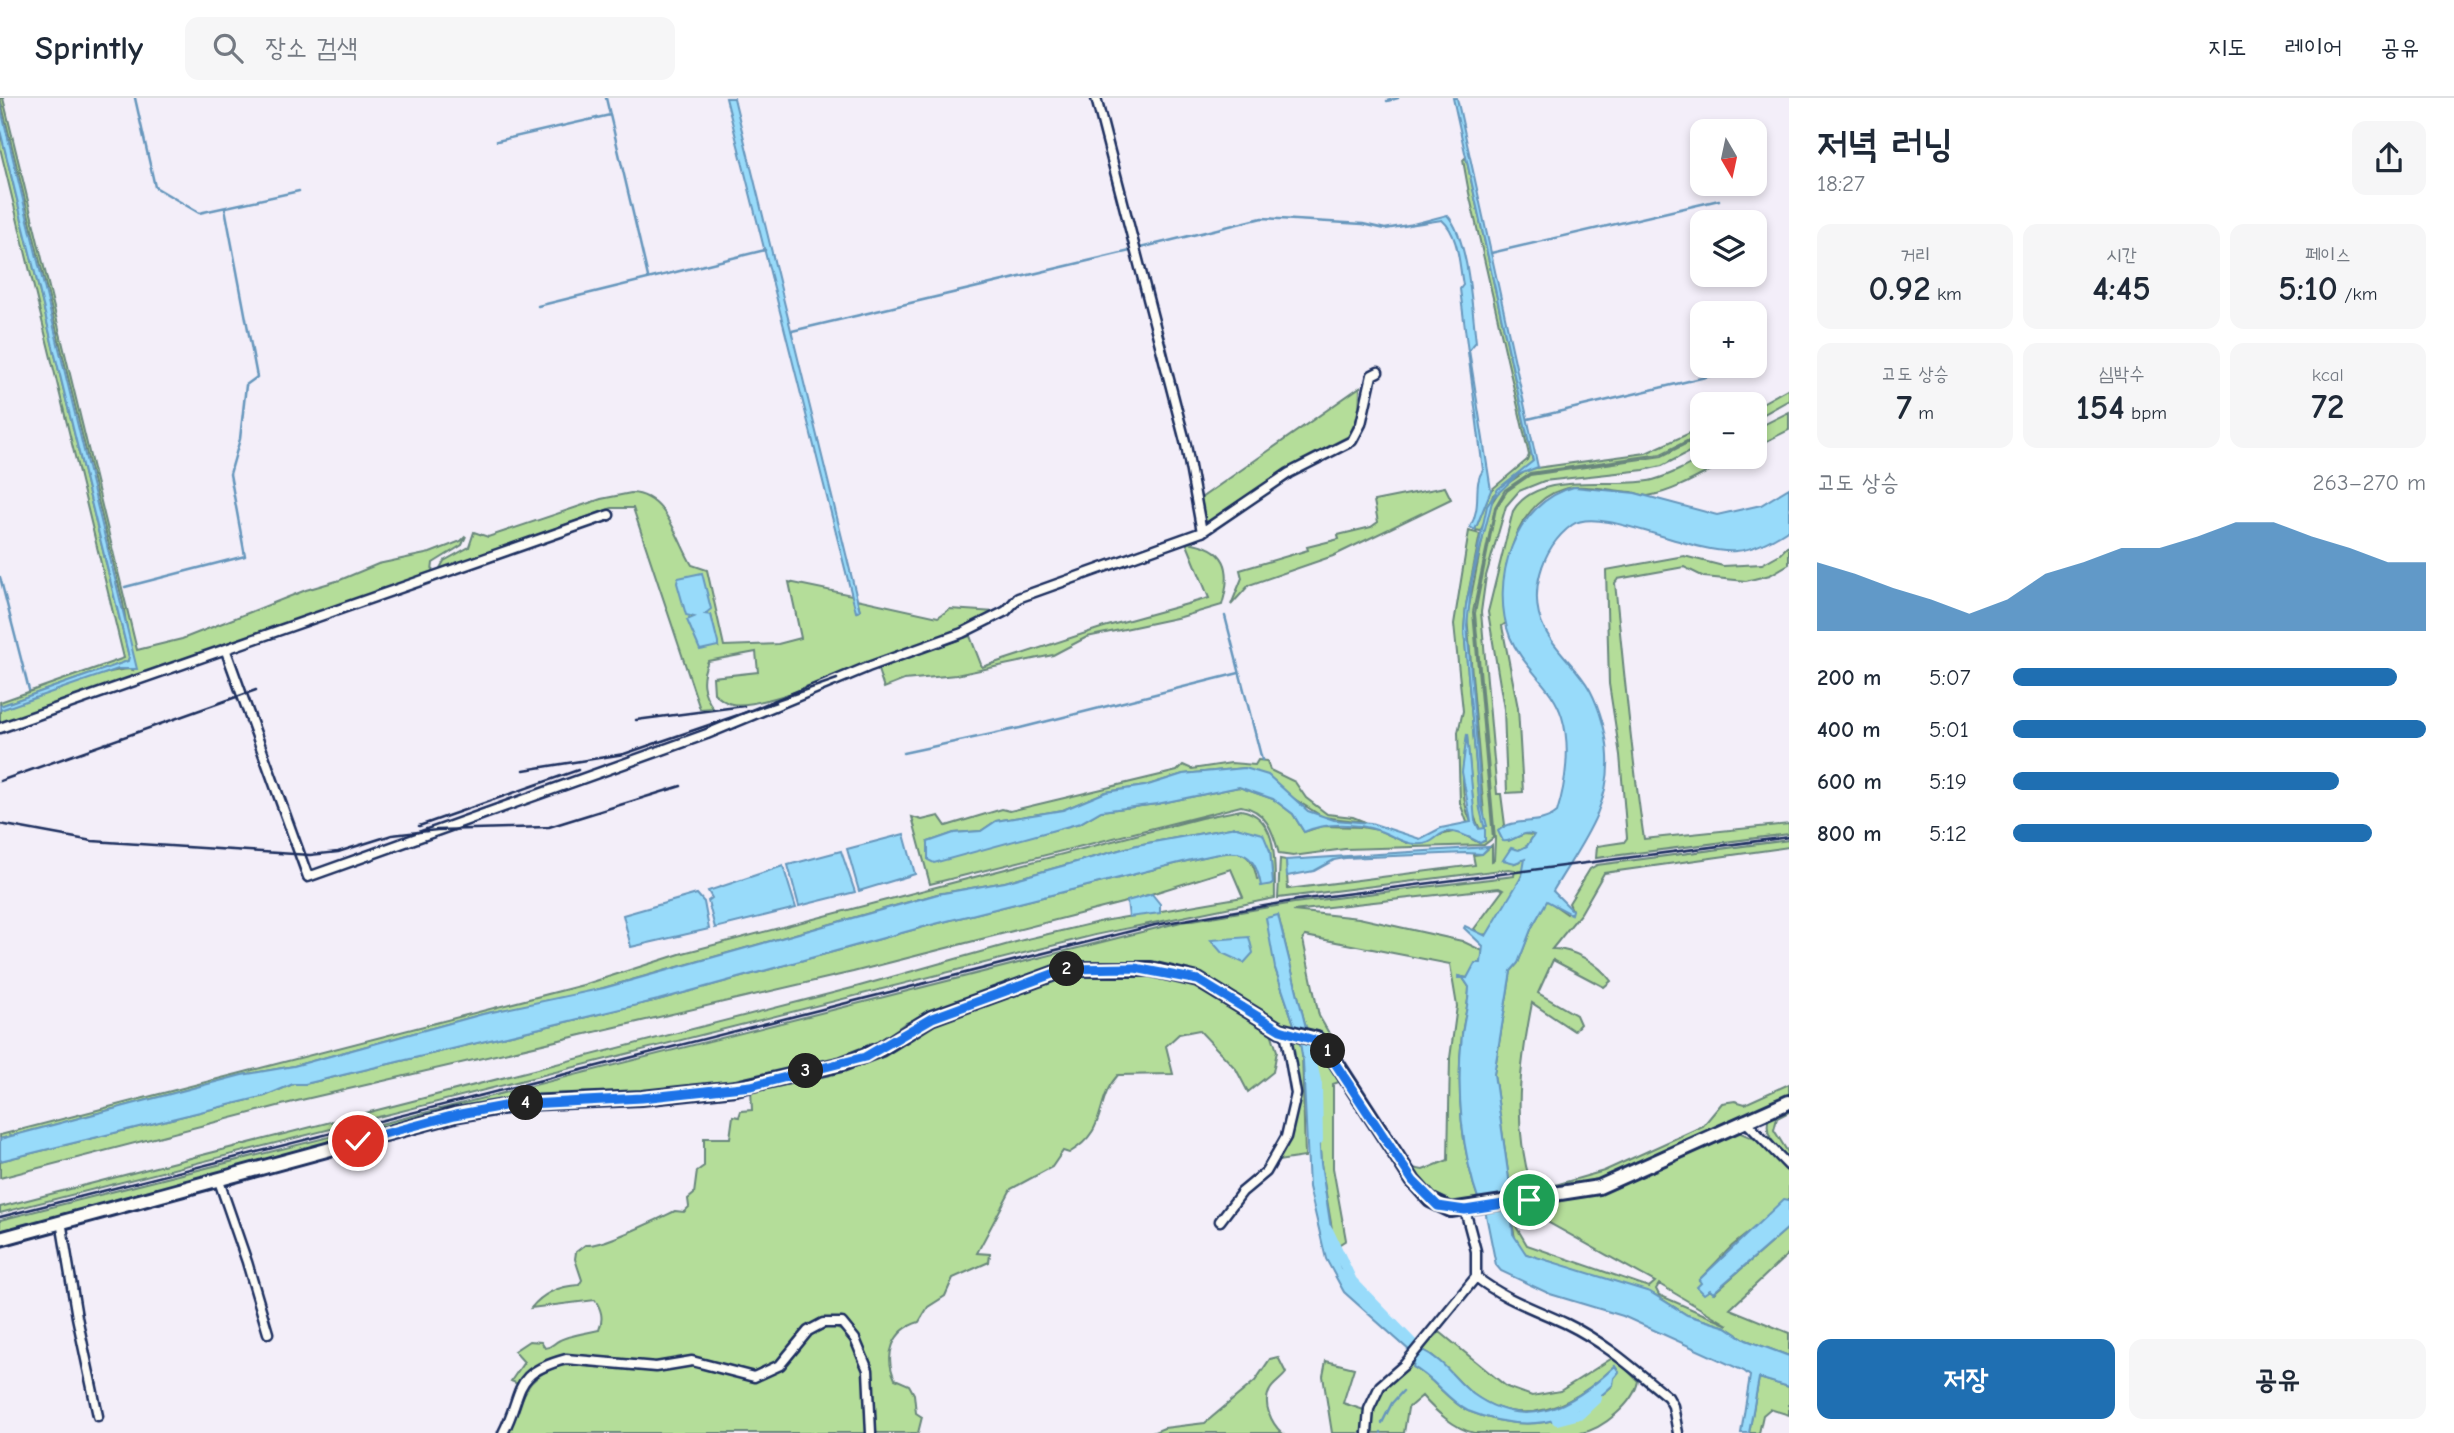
<!DOCTYPE html>
<html lang="ko">
<meta charset="utf-8">
<style>
body{margin:0;font-family:"Comic Neue","Poor Story",sans-serif;background:#f6f6f7;color:#1f2937;height:100vh;display:flex;flex-direction:column;font-size:26px;white-space:nowrap}
*{box-sizing:border-box;margin:0}
p{font-size:23px;color:#747a83}
.icon{flex:none;width:38px;height:38px;fill:none;stroke:currentColor;stroke-width:2;stroke-linecap:round;stroke-linejoin:round}
.map{position:relative;flex:1;overflow:hidden}
.drawer{display:flex;flex-direction:column;background:#fff;width:665px}
.drawer>*{flex:none}
.needle{width:46px;rotate:171deg}
.tools{position:absolute;left:1690px;top:21px;display:grid;gap:14px}
.tools a{display:grid;place-items:center;width:77px;height:77px;border-radius:14px;background:#fff;box-shadow:0 4px 10px #0003;font-size:35px}
.pin{position:absolute;display:grid;place-items:center;width:60px;height:60px;color:#fff;margin:-30px;border:4px solid #fff;border-radius:50%;box-shadow:0 2px 7px #0007}
.km{position:absolute;width:35px;height:35px;margin:-18px;border-radius:50%;background:#222;color:#fff;font-size:19px;line-height:35px;text-align:center}
.round{display:grid;place-items:center;flex:none;width:74px;height:74px;border-radius:14px;background:#f6f6f7}
.head{display:flex;align-items:center;justify-content:space-between;height:119px;padding:0 28px}
h1{font-size:38px;font-weight:700;line-height:52px}
.stats{display:grid;grid-template-columns:repeat(3,1fr);gap:10px;height:119px;padding:7px 28px}
.stats div{display:grid;align-content:center;border-radius:14px;background:#f6f6f7;text-align:center}
.stats b{font-size:35px;font-weight:700}
.stats small{font-size:19px;font-weight:400}
.stats p{font-size:19px}
.chart{height:196px;padding:14px 28px}
.chart p{display:flex;justify-content:space-between}
.chart svg{width:100%;height:126px;margin-top:7px;fill:#1f6fb2;opacity:.7}
.cta{display:flex;gap:14px;margin-top:auto;padding:14px 28px}
.cta a{flex:1;height:80px;border-radius:14px;background:#1f6fb2;color:#fff;font-size:28px;font-weight:700;line-height:80px;text-align:center}
.cta a+a{background:#f6f6f7;color:#1f2937}
ul{padding:0 28px;list-style:none;font-size:23px}
li{display:grid;grid-template-columns:112px 84px 1fr;align-items:center;height:52px}
li i{height:18px;border-radius:9px;background:#1f6fb2}
header{display:flex;align-items:center;gap:42px;box-sizing:border-box;height:98px;padding:0 35px;background:#fff;border-bottom:2px solid #e0e1e3}
header strong{font-size:33px}
nav{display:flex;gap:38px;margin-inline-start:auto;font-size:24px}
.search{width:490px;height:63px;background:#f6f6f7;display:flex;align-items:center;gap:18px;box-sizing:border-box;padding:0 24px;border-radius:14px;color:#747a83;font-size:26px}
main{display:flex;flex:1;min-height:0}
.map>svg:first-child{display:block}
.green{fill:#b4dd99;stroke:#68867c;stroke-width:2;fill-rule:evenodd}
.water{fill:#98dbfa;stroke:#6696bc;stroke-width:2}
.lines{fill:none;stroke-linecap:round;stroke-linejoin:round}
.stream{stroke:#6696bc;stroke-width:2.5}
.canal{stroke:#98dbfa;stroke-width:10}
.street-casing{stroke:#1b2f5e;stroke-width:13}
.primary-casing{stroke:#1b2f5e;stroke-width:18}
.street{stroke:#fdfcf7;stroke-width:8}
.primary{stroke:#fdfcf7;stroke-width:12}
.rail{stroke:#1b2f5e;stroke-width:2.5}
.route-casing{stroke:#fff;stroke-width:14}
.route{stroke:#1a73e8;stroke-width:9}
</style>
<header>
<strong>Sprintly</strong>
<div class="search"><svg class="icon" aria-label="search" viewBox="0 0 24 24"><circle cx="10" cy="10" r="6"/><path d="M15 15l6 6"/></svg>장소 검색</div>
<nav><a>지도</a><a>레이어</a><a>공유</a></nav>
</header>
<main>
<div class="map">
<svg width="1789" height="1335" viewBox="0 0 1789 1335">
<rect width="100%" height="100%" fill="#f3eef9"/>
<filter id="ink" filterUnits="userSpaceOnUse"><feTurbulence type="fractalNoise" baseFrequency=".0143" numOctaves="2"/><feDisplacementMap in="SourceGraphic" scale="14" xChannelSelector="R" yChannelSelector="G"/><feConvolveMatrix kernelMatrix="1 2 1 2 8 2 1 2 1" color-interpolation-filters="sRGB"/></filter>
<g filter="url(#ink)">
<!-- green -->
<path class="green" d="M0,0h3l134,552 45,-11 124,-49 34,-10 38,-16 52,-11 31,-12 5,-5 -4,9 -29,18 -1,9 -432,151v-13c23,-8 117,-46 133,-40l-10,-67z
M0,32l129,527 -1,4 -128,45v-4l124,-44 -124,-510z
M1466,59l67,305 -40,33 -12,36 -6,-1 16,-40 36,-30 2,-5 -60,-262 -6,-33z
M1360,289l-1,27 -10,22 -49,25 -94,65 -5,-28z
M1789,290v12l-34,19v-12z
M1789,314v18l-34,17v-18z
M1703,329v6l-42,21 -131,19 -25,17 -10,17 -22,105 20,226 -9,7 -139,4 -52,7 -14,-2c-6,-23 -13,-44 -38,-48l-311,78 -18,-67 10,3 17,-4 7,10 56,-17 8,2 167,-40 6,-6 9,4 39,-6 24,2 3,-5 9,1 3,9 25,12 11,16 21,16 26,3 12,5 -42,-5 -78,-49 -62,6 -38,12 -39,6 -43,18 -67,11 -15,10 -27,2 -26,9 21,15 131,-34 21,-12 56,-7 82,-17 34,12 20,15 11,18 18,-6 39,1 17,3 29,13 50,-12 22,12 6,-2 -11,-25 -7,-80c-4,28 -8,60 4,86l-3,3 -8,-22 -2,-71 5,-21 -9,-87 15,-93 11,3 -14,71 -2,25 16,179 4,5 -17,-198 22,-109 12,-19 28,-19 117,-16z
M1703,337v10l-41,21 -18,4 -100,11 -25,10 -13,15 -20,70 -5,36 16,182h4l4,31 -6,6 9,10 16,-7 10,1 -7,11 -8,4 -4,13 10,-4c2,19 -27,57 -37,75l-7,1 -7,-6 29,-39 -4,-2 -206,23 66,7 103,23 21,10 -2,13 -14,14 -9,-2v2h5l6,9c0,16 -5,31 -7,47 -6,56 -1,118 18,170 -43,8 -47,-7 -73,-37l16,3 25,-10 2,-102 7,-52 -7,-42 -145,-28 -2,4 16,76 15,26 5,16 -32,-26 -29,-117 -3,53 21,62c-37,-11 -64,-43 -101,-55l-112,-11 -153,49 -26,11 -33,24 -37,13 -44,7 -45,16 -235,17 -510,130v-11l1181,-298 113,-19 220,-27 1,-6 -6,-1 -231,29 2,-39 6,1 2,29 187,-24 -2,-10 9,-1 10,-9v16l2,-1 1,-21 -20,-226 21,-105 11,-17 23,-16 132,-19z
M1703,359h33c-27,13 -58,34 -88,39 -4,0 -12,-3 -16,-4 -19,-1 -40,-7 -59,-5 -59,8 -75,88 -67,136l-4,3 16,82 5,84 -16,1 -3,-84 -16,-97 25,-101c26,-43 101,-21 140,-31 18,-5 34,-14 50,-23z
M1445,389l6,12 -118,57 -84,29 -18,20 11,-27 -2,-8 68,-20 -1,-3 32,-8 -1,-4 33,-8 7,-5 -4,-21z
M631,395c36,1 46,48 61,72l15,5 17,76 54,-2 23,-6 -12,-56 63,13 5,17 3,-2 -3,-11 81,18 12,-8 46,3c-39,20 -230,100 -264,92 -6,-1 -13,-6 -18,-11l-1,-16 45,-5 -2,-20 -48,9c-8,18 -6,31 5,47l-13,1 -67,-201h-21l-173,62 5,-9 25,-14 5,-15 14,5 113,-38zM708,512l-3,5h6l7,31 -30,-26z
M1186,444c41,5 47,26 36,63l-41,12 -94,20 -34,18 -97,20 -52,5 -20,8 -7,-21 93,-31 12,31 122,-40 105,-29z
M1789,447v19l-19,11 -24,6 -42,-4 -20,-10 -66,12 -3,4c9,86 16,171 29,256l145,-15v10l-193,24 1,-12 27,-4 3,-4 -7,-83 -11,-71 -3,-114 78,-14 39,10 39,-2 18,-10z
M1241,712c40,7 33,58 34,88l-180,37 -1095,278v-6l856,-220 167,-47 80,-19 140,-24 -12,-28 -109,34 -269,69 -556,129 -297,77v-17l265,-65 28,-12h12l353,-84 269,-74 272,-68c29,-6 51,-17 58,21l16,4 -3,-32 -34,-24 -99,18 -132,37 -68,12 -359,101 -95,19 -189,52 -52,9 -242,64v-4l583,-150 100,-32 518,-135z
M1789,742v7l-185,26 -23,40 -29,36c20,-1 46,14 59,32l-7,6 -51,-27 -15,33 38,22 4,9 -6,7 -42,-28c-12,62 -20,120 -1,182h-7v5l-8,3 -4,7 -18,-126 17,-103 7,-8 14,-36 15,-27 20,14 5,-4 -3,-7 21,-34 7,-4z
M1141,872l49,10 79,46 8,25 -4,21 -25,20 -12,-23 -37,-39 -20,4 -13,12 7,28 -55,1c-25,27 -8,54 -49,78l-6,-2 -11,16 -41,22 -34,64 13,1 -1,8 -36,16 -8,18 -17,11 -9,15c-27,8 -35,34 -24,57l14,6 5,9 2,19 6,4 -4,16h-45l-1,-51 -22,-53 -28,-7 -37,36 -31,18 -41,-12 -48,2 -99,-8 -46,27 -9,-4 13,-19 -10,-11 15,-10 12,1 4,6c8,-1 8,-5 15,-8 7,-4 29,-8 39,-10 5,-12 2,-21 -4,-30l-64,8c12,-15 30,-22 48,-23l3,-5 -7,-21 1,-7 9,-7c17,2 71,-25 90,-34l9,1 5,-5 -1,-8 6,-5 3,-23 7,-5v-28h26l3,-22 6,1 2,-6 11,-1 -1,-21 28,-5 280,-111z
M1289,937l10,2 3,14 3,106 -27,4c20,-40 24,-83 11,-126z
M1312,943l8,5 22,35 -9,3v84l13,72 -11,7 -14,-83z
M1789,986v12c-60,24 -192,99 -251,94l66,-19 99,-45 19,-23 13,-2 10,3z
M1789,1010v4l-12,6 -3,12 15,24v6c-12,-14 -26,-23 -20,-43z
M1736,1033l26,11 27,29v29l-57,46 -33,34 15,13 75,-66v26l-59,56 59,24v23l-43,-16 -20,-13 -39,-12 -32,-20 -129,-41 -10,-11 -5,-25 16,27 122,42 6,-5 -124,-69 -21,-5 1,-3 24,5 15,-9 45,-9zM1659,1186l69,41 -69,-30 -3,-6z
M830,1229c39,4 37,78 38,106h-360c17,-34 12,-55 54,-68l98,5 31,-6 62,16 25,-11 31,-35z
M1440,1234l67,55 25,9 28,-5 54,-34 24,24c-4,22 -35,48 -57,52 -15,0 -93,0 -107,0 -19,-4 -40,-23 -52,-37l-14,12 -4,25h-35c4,-40 17,-50 46,-75l-1,9c20,12 33,33 54,44 56,22 101,16 145,-26l1,-18c-41,39 -92,66 -144,25 -18,-16 -27,-32 -49,-43z
M1278,1259l8,16c-5,7 -12,10 -16,17 -8,13 1,33 12,43h-130l12,-5 41,-5 50,-42 15,-22z
M1326,1263l28,7 -11,35 21,7 -1,23h-31l-9,-57z
M1759,1280l30,9v28l-19,-6 -7,6 -4,18h-10z"/>
<!-- water -->
<path class="water" d="M726,0h8l126,513 -4,1z
M1453,0h4l81,369 -21,8 -24,23 -21,83 -5,44 15,182 5,19h-3l-4,-17 -16,-179 2,-25 21,-99 11,-17 35,-28z
M0,7l137,564h-19l-118,41v-4l128,-45 1,-4 -129,-527z
M1447,117c22,23 25,95 29,127l-7,8 22,140 -16,40 -5,-3c13,-22 2,-42 13,-57l-23,-181 3,-4c-4,-21 -4,-50 -21,-65l-33,5z
M1574,389l61,6 82,22 44,-10 28,-17v41c-15,10 -35,21 -53,22 -43,4 -136,-46 -164,-26 -31,23 -45,71 -27,105 12,22 33,38 45,60 10,19 17,44 18,66 3,52 -30,92 -55,135l19,19 -1,4 -24,-13 -15,26 -14,36 -7,8 -17,103 18,126 -32,4c-19,-52 -24,-114 -18,-169 2,-17 7,-32 7,-48l-6,-9h-5v-2l9,2 8,-15h6l2,-17 -19,-18 1,-2 21,10 36,-60 3,-17 -10,4 -12,-3 8,-12 8,2 8,-4 7,-11c-12,-6 -20,8 -31,6l-5,-10c17,-15 41,-4 59,-19 9,-29 14,-66 5,-95 -9,-31 -39,-49 -52,-80 -21,-55 4,-135 64,-150z
M702,475l9,36 -6,5 6,1 7,28v3l-18,4 -13,-30 7,-3 -8,-2 -9,-32 1,-5z
M1467,636l8,87 4,8 6,-1v12l-5,3c-49,-27 -35,4 -65,1 -13,-1 -23,-9 -35,-13 -22,-8 -55,-9 -76,1l-11,-18 -20,-15 -34,-12 -82,17 -56,7 -21,12 -146,40 -6,-3v-18l26,-9 27,-2 15,-10 67,-11 43,-18 39,-6 38,-12 62,-6 23,7 40,36 26,9 37,3 49,16 21,-11 30,-6 -9,-50z
M1236,729l27,7 7,17 3,33 -12,2c-7,-42 -27,-35 -62,-28l-272,68 -269,74 -353,84h-12l-28,12 -265,65v-22l242,-64 52,-9 189,-52 121,-26 334,-94 67,-12 132,-37z
M904,736l11,40 -56,17 -12,-42z
M1489,749l-7,7 -16,-1 -121,5 -11,2 -20,11 -27,5 -1,-16z
M841,753l14,41 -56,14 -11,-41z
M783,768l13,42 -81,20 -7,-27 4,-3 -4,-7z
M697,796l7,8 5,27 -78,18 -8,-32z
M1152,796l8,10v9l-31,4 -2,-16z
M1278,817l29,117 -11,-2 -21,-62 -9,-50z
M1249,839l4,16 -9,10 -22,-10 -11,-13z
M1299,939l13,4 2,14 7,109 11,71 9,33 19,25 56,52 -6,6 -66,-59 -18,-33 -17,-72 -6,-126z
M1784,1101l5,1v27l-76,66 -3,-3 -6,4 -7,-7 4,-4 -2,-3z
M1511,1107l2,29 13,20 124,38 37,23 39,12 20,13 43,16v31l-30,-9 -10,55h-8l9,-57 -6,-5 -121,-55 -73,-22 -49,-23 -5,-6 -11,-55z
M1421,1251c25,12 32,30 52,45 54,39 100,12 142,-28l4,6 -5,6 -1,7c-44,42 -90,48 -145,26 -21,-11 -34,-33 -55,-44l2,-9z"/>
<g class="lines">
<!-- stream -->
<path class="stream" d="M135,0l20,89 44,26 100,-22
M606,0l42,179
M1387,3l11,-3
M497,43l113,-26
M1136,151l126,-31 101,6 22,5 24,-4
M1491,155l228,-53
M538,208l227,-56
M792,233l338,-80
M1755,267h1
M1528,321l224,-53
M0,479l29,113
M125,489l120,-31 -15,-82 10,-35 6,-54 11,-8 -32,-169
M1225,518l37,144
M903,655l117,-25 219,-55
M1382,1325l10,-20 11,-12
M1381,1335v-1"/>
<!-- canal -->
<path class="canal" d="M1313,970l4,17 1,55
M1328,1132l24,51 60,62
M1557,1322l23,-6 17,-16"/>
<!-- street casing -->
<g class="street-casing">
<path id="street" d="M1096,0l90,347 16,87
M226,553l82,226 399,-143 161,-67 94,-34 44,-22 12,-13 184,-66 87,-59 63,-32 9,-17 11,-49 6,-3
M0,630l609,-213
M1744,1022l45,46
M218,1080l29,84 21,71
M61,1123l16,96 21,99
M1220,1123l22,-29 24,-20 20,-35 10,-43 -11,-63
M1476,1179c28,22 59,32 91,47 39,19 69,47 101,73l5,9 5,27
M503,1335c22,-42 7,-59 63,-74l90,8 36,-6 62,16 26,-12 28,-34 15,-8h19l13,16 13,31 3,63
M1367,1335l2,-24 11,-23 24,-21 72,-88v-26l-11,-41"/>
</g>
<!-- primary casing -->
<g class="primary-casing">
<path id="primary" d="M0,1141l455,-124 71,-12 116,-5 94,-10 106,-24 39,-15 50,-31 135,-49h85l47,11 82,50 37,9 11,11 85,131 17,19 21,10 148,-23 190,-85"/>
</g>
<!-- street -->
<use href="#street" class="street"/>
<!-- primary -->
<use href="#primary" class="primary"/>
<!-- rail -->
<path class="rail" d="M768,605l69,-24
M636,622l108,-14
M524,672l100,-16 152,-52
M0,683l256,-91
M0,726l92,17 218,14 28,-3 54,-17 45,-5 112,-3 132,-41
M419,728l159,-56
M0,1119l1155,-292 143,-25 491,-63"/>
</g>
</g>
<g class="lines" filter="url(#ink)">
<!-- route casing -->
<g class="route-casing">
<path id="route" d="M358,1043l97,-26 54,-10 133,-7 109,-12 114,-29 67,-39 134,-49 69,-1 63,12 82,50 41,12 92,139 25,25 27,4 64,-10"/>
</g>
<!-- route -->
<use href="#route" class="route"/>
</g>
</svg>
<div class="tools">
<a><svg class="needle" viewBox="-14 -14 28 28"><path d="M0-13l5 13h-10z" fill="#e53935"/><path d="M0 13l5-13h-10z" fill="#747a83"/></svg></a>
<a><svg class="icon" aria-label="layers" viewBox="0 0 24 24"><path d="M12 4l9 5-9 5-9-5zM3 14l9 5 9-5"/></svg></a>
<a>+</a>
<a>−</a>
</div>
<div class="pin" style="left:1529px;top:1102px;background:#1e9e55"><svg class="icon" aria-label="arrive" viewBox="0 0 24 24"><path d="M6 21V4h12l-3 4 3 4H6"/></svg></div>
<div class="pin" style="left:358px;top:1043px;background:#d93025"><svg class="icon" aria-label="check" viewBox="0 0 24 24"><path d="M5 12l5 5 9-10"/></svg></div>
<b class="km" style="left:1328px;top:953px">1</b>
<b class="km" style="left:1067px;top:871px">2</b>
<b class="km" style="left:806px;top:973px">3</b>
<b class="km" style="left:526px;top:1005px">4</b>
</div>
<section class="drawer">
<div class="head"><div><h1>저녁 러닝</h1><p>18:27</p></div><a class="round"><svg class="icon" aria-label="share" viewBox="0 0 24 24"><path d="M12 15V3M7 8l5-5 5 5M5 13v7h14v-7"/></svg></a></div>
<div class="stats">
<div><p>거리</p><b>0.92<small> km</small></b></div>
<div><p>시간</p><b>4:45</b></div>
<div><p>페이스</p><b>5:10<small> /km</small></b></div>
</div>
<div class="stats">
<div><p>고도 상승</p><b>7<small> m</small></b></div>
<div><p>심박수</p><b>154<small> bpm</small></b></div>
<div><p>kcal</p><b>72</b></div>
</div>
<div class="chart"><p><span>고도 상승</span>263–270 m</p>
<svg viewBox="0 0 160 44" preserveAspectRatio="none"><path d="M0 44V20L10 24L20 29L30 33L40 38L50 33L60 24L70 20L80 15L90 15L100 11L110 6L120 6L130 11L140 15L150 20L160 20V44z"/></svg>
</div>
<ul>
<li><b>200 m</b>5:07<i style="width:93%"></i></li>
<li><b>400 m</b>5:01<i style="width:100%"></i></li>
<li><b>600 m</b>5:19<i style="width:79%"></i></li>
<li><b>800 m</b>5:12<i style="width:87%"></i></li>
</ul>
<div class="cta"><a>저장</a><a>공유</a></div>
</section>
</main>
